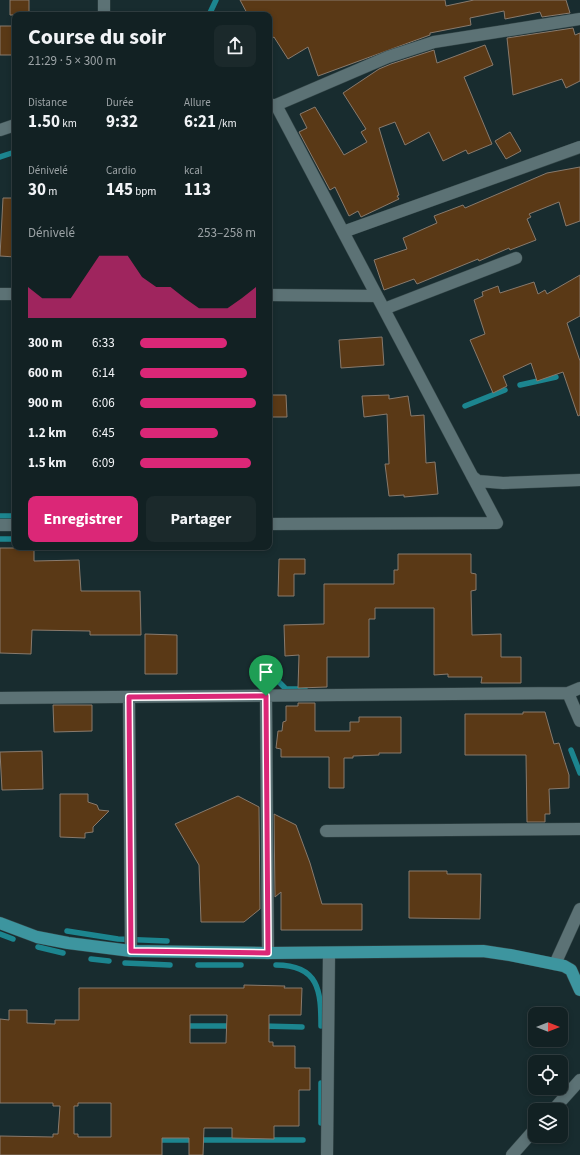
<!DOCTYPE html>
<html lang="fr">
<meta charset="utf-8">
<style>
body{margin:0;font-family:"Source Sans 3",sans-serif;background:#1b292b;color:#f1f3f6;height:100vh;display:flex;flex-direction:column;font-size:15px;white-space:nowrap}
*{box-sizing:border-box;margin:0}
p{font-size:13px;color:#9ca3a6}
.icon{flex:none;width:22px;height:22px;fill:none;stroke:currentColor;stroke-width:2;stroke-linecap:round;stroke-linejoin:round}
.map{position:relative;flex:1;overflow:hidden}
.drawer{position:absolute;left:12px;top:12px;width:260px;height:538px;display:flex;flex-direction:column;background:#122123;border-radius:8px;box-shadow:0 2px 6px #0003,0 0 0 1px #313e41}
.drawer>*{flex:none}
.needle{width:26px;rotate:90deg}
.buttons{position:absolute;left:528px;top:1007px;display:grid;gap:8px}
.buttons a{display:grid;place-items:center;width:40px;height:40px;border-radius:8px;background:#122123;box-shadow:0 2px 6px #0003,0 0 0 1px #313e41;font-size:20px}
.pin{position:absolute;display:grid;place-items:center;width:34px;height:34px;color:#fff;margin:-41px -17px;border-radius:50% 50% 50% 0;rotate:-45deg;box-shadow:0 0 4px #0007}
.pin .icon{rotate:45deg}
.round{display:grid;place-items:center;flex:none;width:42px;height:42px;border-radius:8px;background:#1b292b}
.headline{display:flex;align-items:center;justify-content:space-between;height:68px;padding:0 16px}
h1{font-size:22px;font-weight:700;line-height:30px}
.stats{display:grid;grid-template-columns:repeat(3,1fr);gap:6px;height:68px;padding:4px 16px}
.stats div{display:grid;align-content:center}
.stats b{font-size:17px;font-weight:700}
.stats small{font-size:11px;font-weight:400}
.stats p{font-size:11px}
.chart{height:112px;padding:8px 16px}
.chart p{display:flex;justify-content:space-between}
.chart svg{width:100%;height:72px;margin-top:4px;fill:#db2777;opacity:.7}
.primary-button{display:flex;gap:8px;margin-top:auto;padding:8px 16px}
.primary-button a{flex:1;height:46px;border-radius:8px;background:#db2777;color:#fff;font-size:16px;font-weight:700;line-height:46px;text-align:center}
.primary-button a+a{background:#1b292b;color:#f1f3f6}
ul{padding:0 16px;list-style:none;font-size:13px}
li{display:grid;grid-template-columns:64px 48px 1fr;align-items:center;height:30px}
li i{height:10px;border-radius:5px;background:#db2777}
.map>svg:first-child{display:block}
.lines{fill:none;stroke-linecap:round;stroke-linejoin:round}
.stream{stroke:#1c858f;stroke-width:5.5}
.building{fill:#5a3916;stroke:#887a6d;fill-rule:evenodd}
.minor-casing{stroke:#354749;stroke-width:13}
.major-casing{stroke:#354749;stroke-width:13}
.minor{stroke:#5c7275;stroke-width:12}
.major{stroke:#3d959f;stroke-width:12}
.route-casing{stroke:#fff;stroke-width:8}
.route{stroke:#db2777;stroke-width:5}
</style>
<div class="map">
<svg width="580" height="1155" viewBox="0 0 580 1155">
<rect width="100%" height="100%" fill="#182c2f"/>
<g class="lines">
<!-- stream -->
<path class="stream" d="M209,15l7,-15
M0,157l15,-5
M520,385l36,-8
M465,406l40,-16
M0,516h15
M0,539h15
M272,675l14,14h19
M571,750l9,23
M67,931l51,8 49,2
M0,934l13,5
M38,947l25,6
M91,959l18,2
M125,963l45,2
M198,965h43
M276,965c43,0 45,26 45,61
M184,1026h50
M262,1026l40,1
M321,1083v40
M156,1140h147"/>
</g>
<!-- building -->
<path class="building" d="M10,0h19v15h-19z
M240,0h205l1,6 28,-6h92l4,13 -28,4 -2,-5 -35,7 -1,-8 -34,7 1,7 -41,8v2l-112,41 -10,-29 -20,12 -14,-22 -5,3v-25h-21z
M0,26h15v29h-15z
M573,28l2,7 5,-2v48l-14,7 -4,-9 -49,16 -6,-57z
M485,45l8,20 -29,12 28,67 -24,10 -2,-4 -23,11 -14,-29 -24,13 -10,-23 -16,6 20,67 -2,1 2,3 -38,18 -3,-6 -9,5 -14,-29 -5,3 -31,-58 8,-4 -7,-14 15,-7 29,48 23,-13 -6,-10 5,-3 -23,-36 36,-24 12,-5 43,-14 3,13z
M510,132l11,19 -15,8 -11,-18z
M580,167v54l-14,5 -7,-24 -30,12 2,3 -4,2 9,21 -26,10 -1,-2 -30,13 -1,-2 -61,25 -3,-5 -30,11 -10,-30 33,-11 -4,-11 34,-15 -3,-7 29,-11 2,3 82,-35z
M3,198h12v59l-15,-1z
M580,275v41l-13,7 13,38v54l-2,1 -15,-44 -26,9 -6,-18 -28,13 4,10 -14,7 -23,-53 15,-6 -11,-34 9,-4 -1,-4 16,-6 2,7 34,-11 4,12 7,-4 2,4z
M382,337l2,28 -43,3 -2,-28z
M269,395h17l1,22h-18z
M389,395v4l19,-3 3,20 13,-1 2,48 9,-1 3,32 -34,3v-2l-15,1 -4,-32h4l-2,-50 -23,3 -2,-21z
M0,548h34v13l45,-1 2,31h59l1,44h-51v-4l-58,-1 -1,24 -31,-1z
M398,554h73v19l5,1v16l-5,1 1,44 29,-1v23h20v26h-40l1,-6h-34v-3l-14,1v-67h-59v11h-6v38h-42v30l-29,1 1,-33 -14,1 -1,-31 40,-1v-40h70v-14h4z
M279,559h26v15h-11v22h-16z
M145,634l32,1v39h-32z
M298,703h17v28h35v-9h9v-5h42v36h-22v2l-26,1v2h-9v30h-15v-31h-48v-8l-5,-1 2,-17h4l1,-9 3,-1v-15h12z
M53,705h39v26l-38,1z
M523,712h22l9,32 5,-1 10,32v13l-20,1 1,25h-5v8h-18l-1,-67h-61v-41h58z
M42,751l1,38 -41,1 -2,-38z
M60,794h28v8l9,3 2,5 10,1 -16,16v5l-8,1v5l-25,-1z
M238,796l21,11 1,102 -16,13h-43l-2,-57 -24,-41z
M274,814l22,11 14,38 12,41h40v26h-81v-38l-6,5z
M409,871h38v3h34l-1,45 -71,-1z
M244,985l41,1 -1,2h18l-1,27h-32v27h4v4h22v22h15v22h-11v36h-25v13l-42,-1v-10h-28l-1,27h-14v-17h-27v17h-162v-19l53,1v-3h5l2,-28h-7v-3h-53v-84l9,1v-10h18v13l28,1v-4h24v-32h165zM190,1015h37l-1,28h-36zM78,1103h33v34h-33v-3h-4v-28h4z"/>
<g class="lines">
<!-- minor casing -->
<g class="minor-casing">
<path id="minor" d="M104,0v15
M269,105h7l112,-48 46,-15 146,-23
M0,130l15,-5
M343,232l237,-85
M0,294h15
M269,295l108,1
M384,309l132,-51
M472,476l6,5 25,2 77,-3
M269,524l228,-1 -221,-418
M0,525h15
M568,693l12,28
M266,696l2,257
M129,697l2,254
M0,698l568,-5 12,-5
M326,831l254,-2
M555,964l25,-55
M553,1110l27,-30
M327,1155l2,-202
M512,1155l23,-26"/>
</g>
<!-- major casing -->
<g class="major-casing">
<path id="major" d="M0,923l37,14 31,6 63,8 137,2 215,-2 27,4 54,11 7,4 9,20"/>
</g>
<!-- minor -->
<use href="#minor" class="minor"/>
<!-- major -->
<use href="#major" class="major"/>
</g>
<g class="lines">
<!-- route casing -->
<g class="route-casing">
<path id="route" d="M266,696l2,257 -137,-2 -2,-254z"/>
</g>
<!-- route -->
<use href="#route" class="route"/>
</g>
</svg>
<div class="buttons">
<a><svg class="needle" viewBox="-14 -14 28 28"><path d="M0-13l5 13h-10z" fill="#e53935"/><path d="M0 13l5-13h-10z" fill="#9ca3a6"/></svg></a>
<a><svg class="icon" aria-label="locate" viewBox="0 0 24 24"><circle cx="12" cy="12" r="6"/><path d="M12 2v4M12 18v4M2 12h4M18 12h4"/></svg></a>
<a><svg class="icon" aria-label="layers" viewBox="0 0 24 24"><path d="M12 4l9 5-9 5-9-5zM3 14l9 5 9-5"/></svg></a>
</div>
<div class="pin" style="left:266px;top:696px;background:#1e9e55"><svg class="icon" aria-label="arrive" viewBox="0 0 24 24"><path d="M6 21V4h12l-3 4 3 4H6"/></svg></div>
<section class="drawer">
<div class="headline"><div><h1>Course du soir</h1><p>21:29 · 5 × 300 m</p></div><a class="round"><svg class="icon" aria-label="share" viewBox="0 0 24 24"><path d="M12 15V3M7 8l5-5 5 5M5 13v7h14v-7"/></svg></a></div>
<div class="stats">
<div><p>Distance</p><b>1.50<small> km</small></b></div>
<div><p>Durée</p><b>9:32</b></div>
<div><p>Allure</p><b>6:21<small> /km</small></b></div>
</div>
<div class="stats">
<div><p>Dénivelé</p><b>30<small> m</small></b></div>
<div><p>Cardio</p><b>145<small> bpm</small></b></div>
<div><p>kcal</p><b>113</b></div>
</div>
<div class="chart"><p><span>Dénivelé</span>253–258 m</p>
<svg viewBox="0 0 160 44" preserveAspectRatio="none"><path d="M0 44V25L10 32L20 32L30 32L40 19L50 6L60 6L70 6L80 19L90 25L100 25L110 32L120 38L130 38L140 38L150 32L160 25V44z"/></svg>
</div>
<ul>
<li><b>300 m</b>6:33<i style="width:75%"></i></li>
<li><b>600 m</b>6:14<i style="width:92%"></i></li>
<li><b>900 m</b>6:06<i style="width:100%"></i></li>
<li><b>1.2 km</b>6:45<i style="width:67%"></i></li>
<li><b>1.5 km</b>6:09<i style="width:96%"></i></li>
</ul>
<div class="primary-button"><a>Enregistrer</a><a>Partager</a></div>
</section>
</div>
